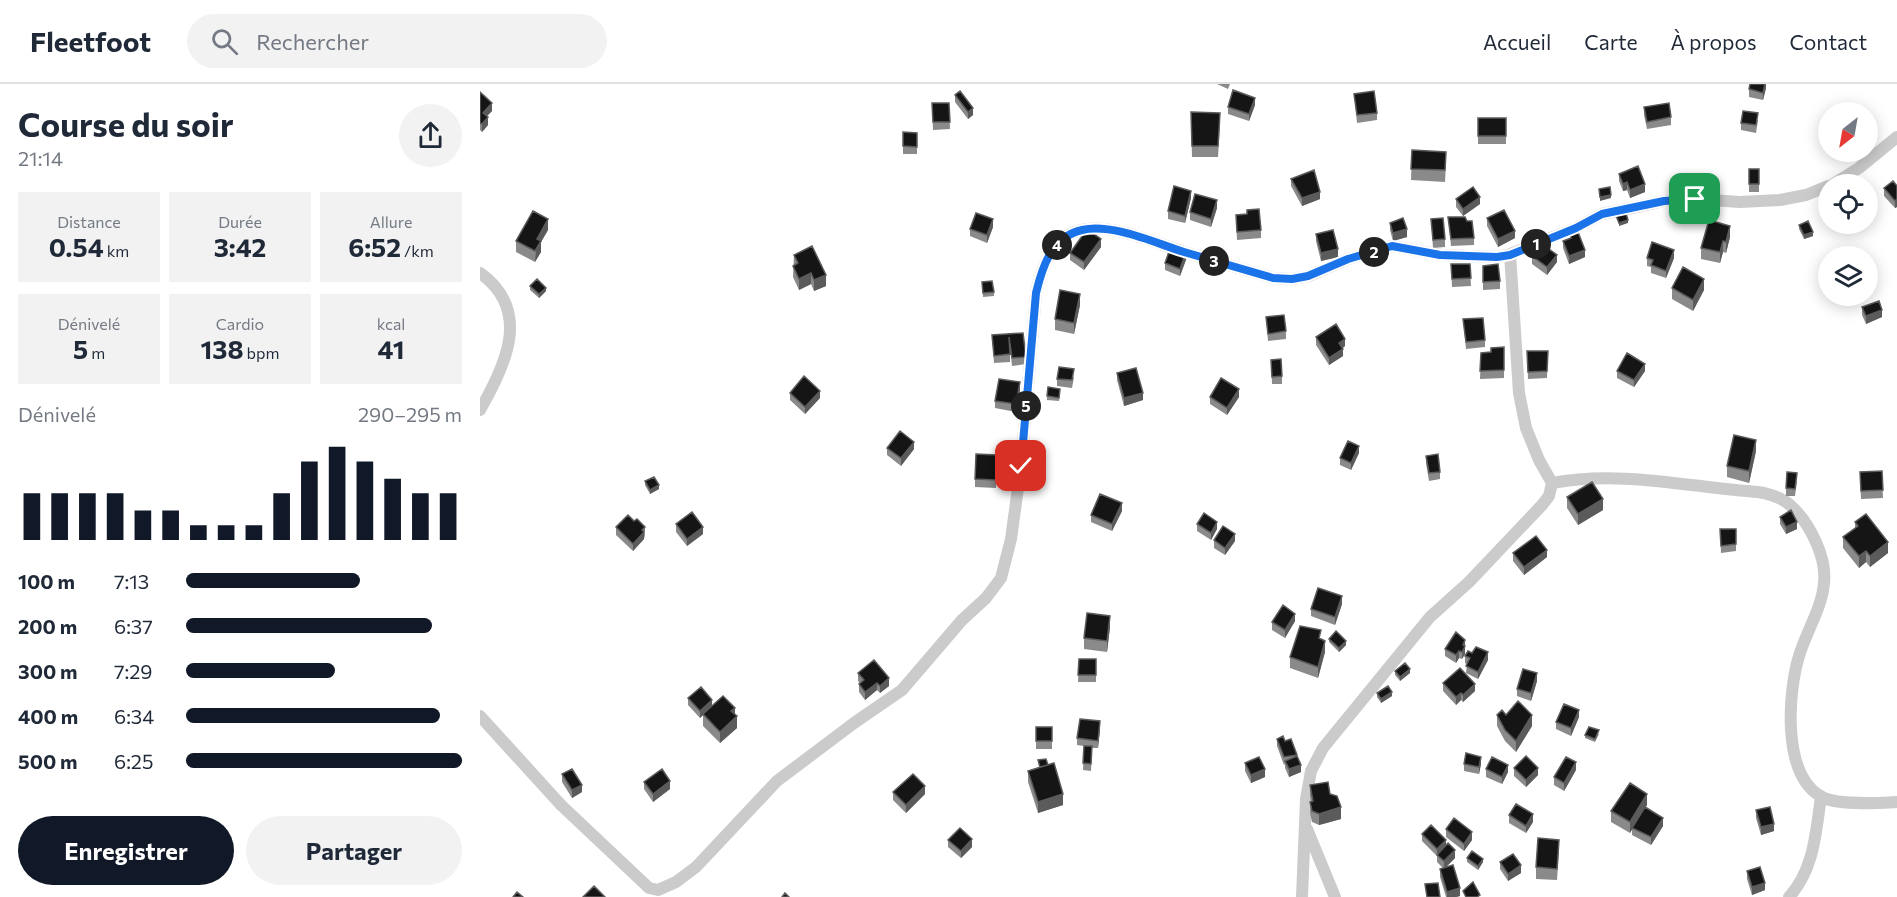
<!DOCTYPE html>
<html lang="fr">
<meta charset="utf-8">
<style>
body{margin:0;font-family:Commissioner,sans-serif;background:#f2f2f3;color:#1f2937;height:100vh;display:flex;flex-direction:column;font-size:22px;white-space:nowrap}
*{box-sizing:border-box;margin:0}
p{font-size:20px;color:#747a83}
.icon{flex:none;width:33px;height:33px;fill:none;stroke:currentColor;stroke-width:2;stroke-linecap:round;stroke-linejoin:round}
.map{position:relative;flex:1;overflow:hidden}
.sheet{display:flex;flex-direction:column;background:#fff;width:480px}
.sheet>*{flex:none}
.needle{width:39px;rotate:211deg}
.buttons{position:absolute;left:1338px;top:18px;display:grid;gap:12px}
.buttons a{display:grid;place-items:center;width:60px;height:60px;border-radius:50%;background:#fff;box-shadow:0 3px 15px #0003;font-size:30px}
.pin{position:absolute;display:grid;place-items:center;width:51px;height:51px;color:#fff;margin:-26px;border-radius:12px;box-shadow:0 3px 9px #0006}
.km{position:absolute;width:30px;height:30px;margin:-15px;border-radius:50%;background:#222;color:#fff;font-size:16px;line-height:30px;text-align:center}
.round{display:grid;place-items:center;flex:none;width:63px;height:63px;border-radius:32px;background:#f2f2f3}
.overview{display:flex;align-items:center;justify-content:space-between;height:102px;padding:0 18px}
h1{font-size:33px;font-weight:700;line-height:45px}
.figures{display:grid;grid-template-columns:repeat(3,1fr);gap:9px;height:102px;padding:6px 18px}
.figures div{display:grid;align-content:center;border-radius:0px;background:#f2f2f3;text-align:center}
.figures b{font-size:26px;font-weight:700}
.figures small{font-size:16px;font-weight:400}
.figures p{font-size:16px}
.chart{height:168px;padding:12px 18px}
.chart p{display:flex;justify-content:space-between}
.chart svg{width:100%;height:108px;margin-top:6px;stroke:#111827;stroke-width:6}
.cta{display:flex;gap:12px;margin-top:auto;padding:12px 18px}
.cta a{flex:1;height:69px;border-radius:36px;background:#111827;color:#fff;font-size:24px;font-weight:700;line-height:69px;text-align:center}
.cta a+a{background:#f2f2f3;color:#1f2937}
ul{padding:0 18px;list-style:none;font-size:20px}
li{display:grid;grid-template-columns:96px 72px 1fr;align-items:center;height:45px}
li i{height:15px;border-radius:8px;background:#111827}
header{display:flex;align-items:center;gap:36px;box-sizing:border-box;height:84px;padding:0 30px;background:#fff;border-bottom:2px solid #e0e1e3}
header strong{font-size:28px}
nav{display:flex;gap:33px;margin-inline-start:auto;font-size:21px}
.search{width:420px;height:54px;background:#f2f2f3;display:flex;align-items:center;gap:15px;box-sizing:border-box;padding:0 21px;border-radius:33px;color:#747a83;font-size:22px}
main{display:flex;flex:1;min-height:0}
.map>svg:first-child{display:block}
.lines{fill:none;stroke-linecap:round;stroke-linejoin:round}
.minor{stroke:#cbcbcb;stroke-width:12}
.wall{fill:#8a8a8a}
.shaded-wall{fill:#5b5b5b}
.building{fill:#151515;stroke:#5b5b5b;stroke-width:1.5}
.route-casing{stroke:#fff;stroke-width:12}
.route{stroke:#1a73e8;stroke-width:8}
</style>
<header>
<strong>Fleetfoot</strong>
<div class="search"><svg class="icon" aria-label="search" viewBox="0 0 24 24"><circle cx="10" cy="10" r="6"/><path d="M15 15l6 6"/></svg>Rechercher</div>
<nav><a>Accueil</a><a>Carte</a><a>À propos</a><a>Contact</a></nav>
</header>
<main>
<section class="sheet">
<div class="overview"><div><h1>Course du soir</h1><p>21:14</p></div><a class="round"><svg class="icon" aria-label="share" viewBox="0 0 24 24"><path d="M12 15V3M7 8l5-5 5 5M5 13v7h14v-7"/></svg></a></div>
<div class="figures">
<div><p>Distance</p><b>0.54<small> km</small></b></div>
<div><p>Durée</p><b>3:42</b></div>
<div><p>Allure</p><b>6:52<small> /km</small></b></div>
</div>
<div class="figures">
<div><p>Dénivelé</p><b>5<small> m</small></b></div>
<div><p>Cardio</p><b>138<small> bpm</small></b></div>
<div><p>kcal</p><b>41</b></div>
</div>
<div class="chart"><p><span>Dénivelé</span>290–295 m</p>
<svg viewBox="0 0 160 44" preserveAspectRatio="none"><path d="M5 44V25M15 44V25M25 44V25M35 44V25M45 44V32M55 44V32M65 44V38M75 44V38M85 44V38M95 44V25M105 44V12M115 44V6M125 44V12M135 44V19M145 44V25M155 44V25"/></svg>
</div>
<ul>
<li><b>100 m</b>7:13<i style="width:63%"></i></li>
<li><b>200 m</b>6:37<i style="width:89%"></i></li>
<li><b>300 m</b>7:29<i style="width:54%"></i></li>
<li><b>400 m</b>6:34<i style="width:92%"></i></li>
<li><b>500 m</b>6:25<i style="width:100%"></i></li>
</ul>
<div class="cta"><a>Enregistrer</a><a>Partager</a></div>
</section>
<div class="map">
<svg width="1417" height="813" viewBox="0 0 1417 813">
<rect width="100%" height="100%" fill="#fff"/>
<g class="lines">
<!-- minor -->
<path class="minor" d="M1353,100l26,-16 38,-31
M1030,170l9,139 7,35 13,32 13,23
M0,189c52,37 26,92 0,137
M0,632l81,89 88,83 9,2 18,-8 20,-15 81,-86 77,-58 48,-33 60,-70 24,-22 15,-20 10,-39 10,-73 15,-173c6,-25 15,-56 45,-63 31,-7 74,13 103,22 30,9 59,17 89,26l19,1 17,-3 39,-17 44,-13 49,9 56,2 13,-3 66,-26 26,-14 35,-7 27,-6 31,-2 45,3 40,-2 26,-5 22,-9
M827,745l28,68
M822,813l4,-98 5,-28 12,-23 107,-131 39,-35 73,-77 7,-9 3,-13c68,-13 137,4 206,9 12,2 24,5 33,14 19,17 36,52 33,77 -2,25 -18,49 -25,73 -11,36 -17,117 21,140 16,10 58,7 77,6
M1309,813c25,-27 27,-65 32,-101"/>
</g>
<!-- wall -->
<path class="wall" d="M737,0h13l-2,5z
M1286,0v4l-3,12 -14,-3v-8z
M0,8l12,19 -5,5 1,9 -6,7 -2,-2z
M874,10l23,19v7l-20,3z
M475,11l18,20 -5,4 -13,-17z
M452,19h17l1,26 -17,1z
M775,21l-6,16 -21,-7v-7z
M1164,23l27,10v8l-24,4 -3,-14z
M711,28l29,12 -2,33h-26z
M998,34h28v26h-28z
M1278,36l-2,13 -15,-3v-7z
M423,48l14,1v21h-14z
M932,66l34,13 -1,19 -34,-2z
M1269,85h10v23h-10z
M1139,90l26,18 -15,6 -3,-8 -4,1 -4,-10z
M811,95l29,20 -18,7 -11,-20z
M1417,102v21l-2,1 -11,-12v-8z
M711,114l-6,25 -17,-4v-8z
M976,115l24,5 -17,12 -7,-9z
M737,124l-6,19 -21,-7v-8z
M756,131l25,15v8l-24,2z
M968,133l19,4 7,17v7l-23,1z
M1007,134l28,20 -17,9 -11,-21z
M951,135l14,20v8l-12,1z
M910,139l17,14 -14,4 -3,-11z
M1319,141l14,11 -9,3 -5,-10z
M513,143l-6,16 -17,-7v-7z
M68,146l-7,12v10l-6,10 -19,-10v-11z
M836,150l22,23 -17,4 -5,-20z
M1090,152l15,21 -16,7 -6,-16v-7l7,-3z
M1250,153l-4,16 -3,-1 -3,11 -19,-4v-11z
M621,163l-17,23 -14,-10v-7z
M314,171l32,31 -12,5 -3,-7 -12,6 -6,-13z
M1052,172l25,6 -10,13 -15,-11z
M707,173l-7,19 -15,-6v-7z
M1167,174h27l-8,20 -15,-5v-6l-4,-1z
M971,180h19l1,22 -19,1z
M1003,182l17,15v8l-17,1z
M502,198l12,10v4l-11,1z
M50,202l16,5 -7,7 -9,-8z
M1192,204l32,2 -11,21 -21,-12z
M600,221l-6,29 -19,-4v-11z
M1382,223l20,10 -16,7 -4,-9z
M786,233l20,14v8l-18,2z
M983,235l22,21v7l-19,2z
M512,251l34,22v7l-14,2 -2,-18v14l-16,1z
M836,253l29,9 -2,2v8l-14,9 -13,-20z
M1024,263v31l-24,1 1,-26 10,-1z
M1047,267h21l-1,27 -19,1z
M791,276l11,16v8h-10z
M1137,287h28l-11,16 -17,-9z
M637,289l26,27 -19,6 -7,-26z
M594,293l-2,11 -15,-2v-7z
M540,306l-4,22 -21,-4v-7z
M310,309l30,5 -15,16 -15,-14z
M580,309l-1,8 -12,-1v-4z
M730,313h29l-12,18 -17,-11z
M407,364l27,1 -13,17 -14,-11z
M1276,367l-7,32 -22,-6v-11z
M879,369l-8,17 -11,-5v-7z
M517,371l-1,33 -21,-1v-8z
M946,372l14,16v7l-11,2 -3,-18z
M1402,387l1,27 -22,1 -1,-27z
M165,397l14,8 -9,5 -5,-9z
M1317,397l-2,15h-9v-8z
M1087,413l36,13 -25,15 -11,-17z
M642,427l-10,20 -21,-9v-7z
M1300,433l17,12 -11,5 -6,-10z
M1375,438l33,31 -18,14 -4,-5 -7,6 -16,-20v-11l12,-9z
M196,440l27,10 -16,12 -11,-14z
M717,440l20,5 -6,11 -14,-9z
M136,443l29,7 -1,5 -11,12 -17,-16z
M1240,445h16v22l-15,2z
M734,456l21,1 -10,14 -11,-7z
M1033,469l34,4 -23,18 -11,-14z
M862,520l-7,21 -24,-9v-7z
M815,537l-10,17 -13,-8v-8z
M630,543l-3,25 -23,-3v-11z
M849,555l17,6 -7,7 -10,-10z
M985,556v14l-3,5 -3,-1 -3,5 -11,-7v-7z
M845,568l-7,26 -28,-10v-11z
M985,572l23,4 -10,19 -12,-6 1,-9 -2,-1z
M599,575h17v23h-18z
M915,587l15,2 -10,8 -5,-6z
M378,589l31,13 -9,7 -3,-3 -12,10 -6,-8v-8l1,-1 -2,-2z
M1057,597l-6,20 -14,-5v-7z
M963,599l32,8 -12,11 -2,-2 -5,5 -13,-14z
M897,609l15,3 -11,7 -4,-6z
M208,614l47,17 2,13 -17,15 -17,-17v-11l-3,3 -12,-13z
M1017,631h9l26,11 -16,26 -11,-11 -8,-15z
M1099,633l-8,19 -15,-7v-7z
M556,643h16v22h-16z
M620,645l-2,19h-6l-1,23 -8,-1 1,-24 -7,-1v-7z
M1119,650l-4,8 -10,-4v-3z
M797,655l8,2 12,14 4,17 -12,5 -4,-9v-4l-1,1 -7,-19z
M558,676l10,5 15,40 -25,8 -10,-31v-11l11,-4z
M765,679l20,14 -14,6 -6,-12z
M984,680h17l-2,10 -15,-3z
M1034,684l24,7 -12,12 -12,-11z
M1006,685l22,3 -6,12 -16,-7z
M1096,686l-12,21 -10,-6v-8z
M82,690l20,18 -10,6 -10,-16z
M164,698l26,7 -17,13 -9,-13z
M830,701l20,9 11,25 -22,6 -7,-3 -2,-9 1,-11 -1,-6z
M413,708l32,2 -19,19 -13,-13z
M1167,721l-2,2 18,19 -12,19 -19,-10v-6l-2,4 -19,-11v-11z
M1276,726l18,21 -13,4 -5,-17z
M1029,731l24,7 -7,11 -17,-10z
M966,745l26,11 -8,11 -18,-14z
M942,750l24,11 9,13 -10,10 15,28 -4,1h-10l-6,-20v-8l3,-1 -6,-6v-6l-15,-15z
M468,756l24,7 -11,11 -13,-11z
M1079,767l-2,29 -21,-1v-12z
M987,774l16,4 -5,8 -11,-8z
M1020,778l21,11 -13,8 -8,-12z
M1267,787l18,19 -13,5 -5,-16z"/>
<!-- shaded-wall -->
<path class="shaded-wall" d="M1285,0h1v4l-3,12v-7z
M775,14v7l-6,16v-7z
M12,19v8l-9,9v-7z
M493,24v7l-5,4v-7z
M8,33v8l-6,7v-8z
M1147,98v8l-4,1v-7z
M1165,100v8l-15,6v-8z
M711,107v7l-6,25v-7z
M840,108v7l-18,7v-8z
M1131,111v3l-11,3v-4z
M1000,113v7l-17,12v-7z
M1417,115v8l-2,1v-7z
M737,116v8l-6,19v-8z
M68,135v11l-7,12v10l-6,10 2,-23z
M513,135v8l-6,16v-8z
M1148,136v3l-9,3v-3z
M1250,142v11l-4,16v-11z
M927,145v8l-14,4v-8z
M1035,147v7l-17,9v-8z
M1333,148v4l-9,3v-4z
M621,155v8l-17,23v-8z
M1243,157v11l-3,11v-11z
M707,165v8l-7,19v-7z
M858,165v8l-17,4v-8z
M1105,166v7l-16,7v-8z
M1194,166v8l-8,20v-7z
M1077,171v7l-10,13v-8z
M331,189v11l-12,6v-11z
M346,191v11l-12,5v-11z
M1224,195v11l-11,21v-11z
M66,204v3l-7,7v-4z
M600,210v11l-6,29v-11z
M1402,226v7l-16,7v-8z
M865,255v7l-6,4v-7z
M863,265v7l-14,9v-7z
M1165,280v7l-11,16v-7z
M540,298v8l-4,22v-8z
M759,305v8l-12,18v-7z
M340,307v7l-15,16v-7z
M663,309v7l-19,6v-8z
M1276,356v11l-7,32v-12z
M434,358v7l-13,17v-8z
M879,362v7l-8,17v-7z
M179,401v4l-9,5v-4z
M1123,415v11l-25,15v-11z
M642,419v8l-10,20v-7z
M737,438v7l-6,11v-7z
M1317,438v7l-11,5v-7z
M165,443l-1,12 -11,12v-7z
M223,443v7l-16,12v-7z
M755,450v7l-10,14v-7z
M1408,458v11l-18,14v-11z
M1067,466v7l-23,18v-8z
M1386,467v11l-7,6v-12z
M862,512v8l-7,21v-8z
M815,530v7l-10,17v-8z
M630,532v11l-3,25v-11z
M985,556v14l-3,5 1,-14z
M845,557v11l-7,26v-11z
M866,557v4l-7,7v-4z
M979,567v7l-3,5v-8z
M1008,568v8l-10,19v-7z
M930,585v4l-10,8v-4z
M1057,589v8l-6,20v-8z
M409,594v8l-9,7v-7z
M397,599v7l-12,10v-8z
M995,600v7l-12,11v-7z
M912,608v4l-11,7v-4z
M981,609v7l-5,5v-8z
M232,616v7l-12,11v-7z
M255,624v10l2,-2v12l-17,15v-11l11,-21z
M1099,626v7l-8,19v-8z
M1052,631v11l-16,26v-11z
M620,637v8l-2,19v-7z
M1001,673v7l-2,10v-7z
M1096,678v8l-12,21v-8z
M821,681v7l-12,5v-8z
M1028,681v7l-6,12v-7z
M1058,684v7l-12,12v-7z
M785,685v8l-14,6v-8z
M190,697v8l-17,13v-8z
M102,701v7l-10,6v-8z
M445,702v8l-19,19v-8z
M583,710v11l-25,8v-11z
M1167,710v11l-17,28v-11z
M861,723v12l-22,6v-11z
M1053,730v8l-7,11v-7z
M1183,734v8l-12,19v-8z
M1294,740v7l-13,4v-8z
M992,748v8l-8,11v-7z
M492,755v8l-11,11v-7z
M966,756v8l-9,8v-7z
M975,766v8l-11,11v-8z
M1003,775v3l-5,8v-4z
M1041,781v8l-13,8v-7z
M1285,799v7l-13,5v-8z
M980,804v8l-4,1h-9v-5z"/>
<!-- building -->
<path class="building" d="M1270,0h15l-2,9 -14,-4z
M753,6l22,8 -6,16 -21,-7z
M480,7l13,17 -5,4 -13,-17z
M894,7l3,22 -20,2 -3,-21z
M0,8l12,11 -9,10 5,4 -6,7 -2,-1z
M452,19h17l1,19h-17z
M1189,19l2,14 -24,5 -3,-15z
M1263,27l15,2 -2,12 -15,-2z
M711,28l29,1 -2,33h-26z
M998,34h28v18h-28z
M423,48l14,1v14l-14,-1z
M932,66l34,2 -1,18 -34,-1z
M1158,82l7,18 -15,6 -3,-8 -4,2 -4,-10z
M1269,85h10v15h-10z
M834,86l6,22 -18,6 -11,-19z
M1413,97l4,5v13l-2,2 -11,-13z
M694,102l17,5 -6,25 -17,-5z
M993,103l7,10 -17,12 -7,-10z
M1130,103l1,8 -11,2 -1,-8z
M715,110l22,6 -6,19 -21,-7z
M779,125l2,21 -24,2 -1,-17 11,-1v-4z
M1024,126l11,21 -17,8 -11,-21z
M1145,126l3,10 -9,3 -4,-10z
M53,127l15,8 -11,20 4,2 -6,10 -19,-10z
M496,129l17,6 -6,16 -17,-6z
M968,133h17l2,4h5l2,17 -23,1z
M923,134l4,11 -14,4 -3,-10z
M963,134l2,21 -12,1 -2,-21z
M1229,136l21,6 -4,16 -3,-1 -3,11 -19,-4z
M1328,137l5,11 -9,3 -5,-10z
M607,145l14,10 -17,23 -14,-9z
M853,146l5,19 -17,4 -5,-19z
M1098,148l7,18 -16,6 -6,-15 8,-3 -1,-2z
M1172,158l22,8 -8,21 -15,-6 2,-5 -6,-2z
M692,159l15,6 -7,20 -15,-6z
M1062,160l15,11 -10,12 -15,-11z
M332,162l14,29 -12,5 -3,-7 -12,6 -6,-13 5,-3 -4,-8z
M971,180h19l1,14 -19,1z
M1018,180l2,17 -17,1v-16z
M1203,183l21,12 -11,21 -21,-12z
M57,195l9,9 -7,6 -9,-8z
M512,197l2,11 -11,1 -1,-11z
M580,206l20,4 -6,29 -19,-4z
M1399,217l3,9 -16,6 -4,-9z
M804,231l2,16 -18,3 -2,-17z
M1003,234l2,22 -19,2 -3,-23z
M856,240l9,15 -6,4 4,6 -14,9 -13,-21z
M543,249l3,24 -14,1 -3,-21 1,17 -16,2 -2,-21z
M1024,263v23l-24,1 1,-18 10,-1v-4z
M1047,267h21l-1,20 -19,1z
M1147,269l18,11 -11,16 -17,-9z
M801,275l1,17 -10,1 -1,-17z
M579,283l15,2 -2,11 -15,-1z
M656,284l7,25 -19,5 -7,-25z
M324,292l16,15 -15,16 -15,-14z
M741,294l18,11 -12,19 -17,-11z
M519,295l21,3 -4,22 -21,-3z
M568,303l12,2 -1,9 -12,-2z
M420,347l14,11 -13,16 -14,-10z
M1254,351l22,5 -7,31 -22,-5z
M868,357l11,5 -8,17 -11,-5z
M496,370l21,1 -1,25 -21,-1z
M958,370l2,18 -11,1 -3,-17z
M1402,387l1,19 -22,1 -1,-19z
M1307,388l10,1 -2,16 -9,-1z
M174,393l5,8 -9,5 -5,-9z
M1112,398l11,17 -25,15 -11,-17z
M620,410l22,9 -10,21 -21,-9z
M1311,426l6,12 -11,5 -6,-10z
M212,428l11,15 -16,12 -11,-15z
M724,429l13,9 -6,11 -14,-9z
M1386,430l22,28 -18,14 -4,-5 -7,5 -16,-19 15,-11 -3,-4z
M148,431l6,6 3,-2 8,8 -3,3 2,2 -11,12 -17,-17z
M743,442l12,8 -10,14 -11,-8z
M1240,445h16v15l-15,2z
M1056,452l11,14 -23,17 -11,-14z
M838,504l24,8 -7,21 -24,-8z
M803,521l12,9 -10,16 -13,-8z
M607,529l23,3 -3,25 -23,-3z
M820,542l21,4 -2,8 6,3 -7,26 -28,-10z
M856,547l10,10 -7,7 -10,-9z
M976,548l9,8 -2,5 2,1 -3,6 -3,-1 -3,4 -11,-6z
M996,563l12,5 -10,20 -12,-6 4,-8 -5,-2 3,-5 4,2z
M599,575h17v16h-18z
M394,576l15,18 -9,8 -3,-3 -12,9 -6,-8 5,-4 -6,-7z
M925,579l5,6 -10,8 -5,-6z
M980,584l15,16 -12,11 -2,-2 -5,4 -13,-14z
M1043,585l14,4 -6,20 -14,-4z
M908,602l4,6 -11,7 -4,-6z
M221,603l11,13 -12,11 -12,-13z
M243,612l12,12 -4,3 6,5 -17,16 -17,-18z
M1038,617l14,14 -16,26 -11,-11 -8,-15 5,-5 4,5z
M1084,620l15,6 -8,18 -15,-6z
M600,635l20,2 -2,20 -21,-3z
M556,643h16v14h-16z
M1109,643l10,3 -4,9 -10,-4z
M803,652l2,5 6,-2 6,16 -13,2 -7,-18z
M604,662h8l-1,18 -8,-1z
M986,669l15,4 -2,10 -15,-3z
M817,672l4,9 -12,4 -4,-8z
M1046,672l12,12 -12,12 -12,-12z
M779,673l6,12 -14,6 -6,-12z
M1012,673l16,8 -6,12 -16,-8z
M1086,673l10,5 -12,21 -10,-6z
M566,675l2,6 -8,2 -2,-7z
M574,679l9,31 -25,8 -10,-31z
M92,685l10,16 -10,5 -10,-16z
M182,685l8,12 -17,13 -9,-12z
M433,690l12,12 -19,19 -13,-13z
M848,698l2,12 7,2 4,11 -22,7 -7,-3 -2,-9 3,-1 -3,-16z
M1150,699l17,11 -17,28 -19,-11z
M1036,720l17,10 -7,12 -17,-11z
M1165,723l18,11 -12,19 -19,-9z
M1290,723l4,17 -13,3 -5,-17z
M974,734l18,14 -8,12 -18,-15z
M951,741l15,15 -9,9 -15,-15z
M480,744l12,11 -11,12 -13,-11z
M1058,754l21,2 -2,29 -21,-2z
M968,759l7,7 -11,11 -7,-6z
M992,767l11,8 -5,7 -11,-8z
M1033,770l8,11 -13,9 -8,-12z
M973,781l7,23 -13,4 -7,-23z
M1280,783l5,16 -13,4 -5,-16z
M993,798l7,13 -3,2h-11l-3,-6z
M958,799l2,14h-13l-2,-13z
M114,802l11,11h-22z
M37,808l6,5h-10z
M305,809l4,4h-7z"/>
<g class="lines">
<!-- route casing -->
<g class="route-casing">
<path id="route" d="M541,382l15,-173c6,-25 15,-56 46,-63 30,-7 73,13 102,22 30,9 59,17 89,26l19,1 16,-3 40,-17 44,-13 48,9 57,2 13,-2 66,-27 26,-14 62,-13 31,-2"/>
</g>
<!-- route -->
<use href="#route" class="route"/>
</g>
</svg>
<div class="buttons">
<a><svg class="needle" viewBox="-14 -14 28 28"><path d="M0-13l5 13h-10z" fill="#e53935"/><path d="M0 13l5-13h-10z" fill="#747a83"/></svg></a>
<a><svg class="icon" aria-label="locate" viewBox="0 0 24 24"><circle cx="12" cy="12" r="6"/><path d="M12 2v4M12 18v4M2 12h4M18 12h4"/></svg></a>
<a><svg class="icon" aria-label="layers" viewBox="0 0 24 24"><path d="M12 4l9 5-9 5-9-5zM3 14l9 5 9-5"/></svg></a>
</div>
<div class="pin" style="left:1215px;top:115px;background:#1e9e55"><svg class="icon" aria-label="arrive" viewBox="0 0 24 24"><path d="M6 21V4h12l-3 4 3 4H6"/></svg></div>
<div class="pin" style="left:541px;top:382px;background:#d93025"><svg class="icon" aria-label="check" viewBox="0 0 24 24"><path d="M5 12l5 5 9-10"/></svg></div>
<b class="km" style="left:1056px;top:160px">1</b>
<b class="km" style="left:894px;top:168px">2</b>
<b class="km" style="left:734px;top:177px">3</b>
<b class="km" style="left:577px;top:161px">4</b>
<b class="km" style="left:546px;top:322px">5</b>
</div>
</main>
